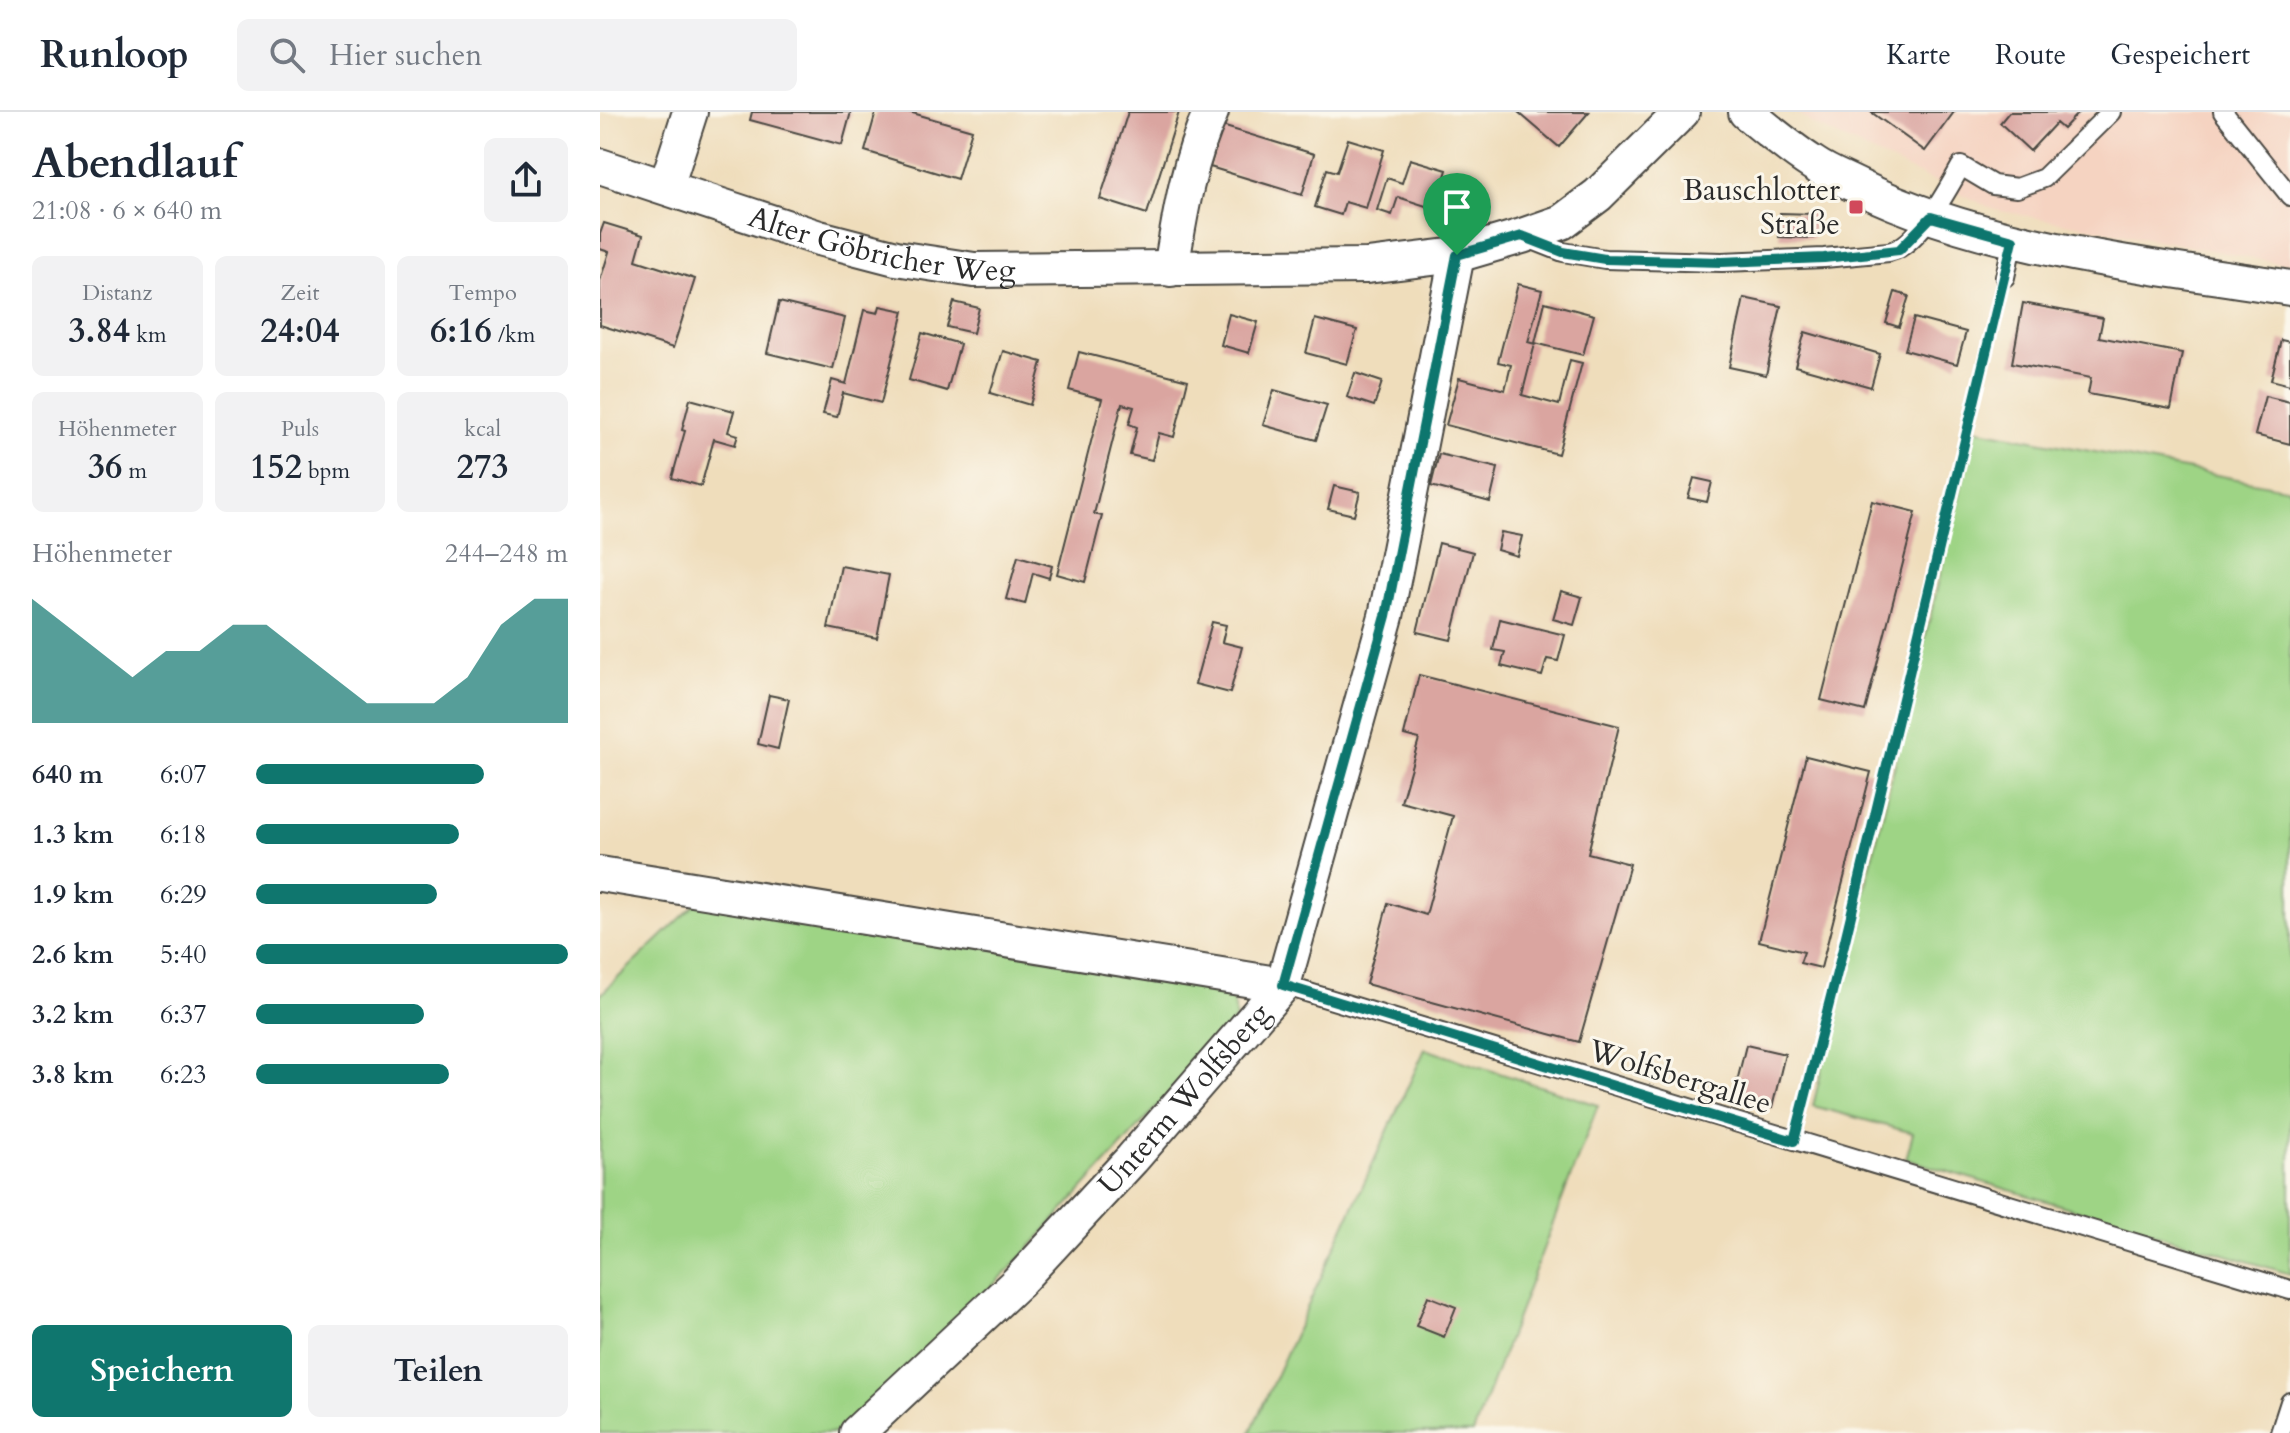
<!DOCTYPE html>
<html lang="de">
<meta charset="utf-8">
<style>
body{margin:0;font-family:Cardo,serif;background:#f2f2f3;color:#1f2937;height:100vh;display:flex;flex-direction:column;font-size:30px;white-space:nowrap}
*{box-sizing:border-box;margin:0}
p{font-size:26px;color:#747a83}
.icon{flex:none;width:44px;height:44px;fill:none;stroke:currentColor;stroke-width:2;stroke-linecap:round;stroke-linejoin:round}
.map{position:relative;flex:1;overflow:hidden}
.drawer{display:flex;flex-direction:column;background:#fff;width:600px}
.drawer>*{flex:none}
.pin{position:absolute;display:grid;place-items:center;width:68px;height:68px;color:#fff;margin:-82px -34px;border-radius:50% 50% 50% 0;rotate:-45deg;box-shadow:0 0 8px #0007}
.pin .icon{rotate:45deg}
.round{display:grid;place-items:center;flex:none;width:84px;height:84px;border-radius:12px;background:#f2f2f3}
.headline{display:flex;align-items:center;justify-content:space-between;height:136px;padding:0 32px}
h1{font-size:44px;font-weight:600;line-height:60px}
.metrics{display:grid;grid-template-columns:repeat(3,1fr);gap:12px;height:136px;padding:8px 32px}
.metrics div{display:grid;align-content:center;border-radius:12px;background:#f2f2f3;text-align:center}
.metrics b{font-size:34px;font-weight:600}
.metrics small{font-size:22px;font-weight:400}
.metrics p{font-size:22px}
.chart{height:224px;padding:16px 32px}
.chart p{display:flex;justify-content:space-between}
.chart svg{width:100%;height:144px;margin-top:8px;fill:#0f766e;opacity:.7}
.primary-button{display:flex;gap:16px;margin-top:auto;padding:16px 32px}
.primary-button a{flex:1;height:92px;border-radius:12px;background:#0f766e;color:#fff;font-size:32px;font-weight:600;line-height:92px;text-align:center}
.primary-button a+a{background:#f2f2f3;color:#1f2937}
ul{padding:0 32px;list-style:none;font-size:26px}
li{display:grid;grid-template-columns:128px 96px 1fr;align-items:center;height:60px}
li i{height:20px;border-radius:10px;background:#0f766e}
header{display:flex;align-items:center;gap:48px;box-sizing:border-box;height:112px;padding:0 40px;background:#fff;border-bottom:2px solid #e0e1e3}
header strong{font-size:38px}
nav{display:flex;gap:44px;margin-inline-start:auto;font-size:28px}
.search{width:560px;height:72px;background:#f2f2f3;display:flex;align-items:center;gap:20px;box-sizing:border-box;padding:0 28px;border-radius:12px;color:#747a83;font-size:30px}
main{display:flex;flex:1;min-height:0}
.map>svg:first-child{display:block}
.built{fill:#f5d3c1}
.green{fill:#9ed485;stroke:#648058;stroke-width:2}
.building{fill:#daa5a0}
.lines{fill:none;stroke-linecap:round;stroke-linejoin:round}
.lane-casing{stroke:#484641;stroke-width:22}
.street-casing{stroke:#484641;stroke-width:38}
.path{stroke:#484641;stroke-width:5;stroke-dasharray:6 6;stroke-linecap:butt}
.lane{stroke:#fff;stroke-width:18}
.street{stroke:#fff;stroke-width:34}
.route-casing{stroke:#fff;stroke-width:16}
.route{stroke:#0f766e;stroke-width:10}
.poi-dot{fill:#d1495b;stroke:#fbf7ec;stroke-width:3}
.labels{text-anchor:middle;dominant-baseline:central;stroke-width:6;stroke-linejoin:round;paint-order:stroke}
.poi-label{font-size:30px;fill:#2b2b2b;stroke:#fbf7ec;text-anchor:end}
.street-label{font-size:30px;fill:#2b2b2b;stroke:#fbf7ec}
</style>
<header>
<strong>Runloop</strong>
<div class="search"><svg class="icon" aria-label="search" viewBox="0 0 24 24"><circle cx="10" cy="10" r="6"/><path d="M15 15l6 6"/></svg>Hier suchen</div>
<nav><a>Karte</a><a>Route</a><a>Gespeichert</a></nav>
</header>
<main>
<section class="drawer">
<div class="headline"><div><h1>Abendlauf</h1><p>21:08 · 6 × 640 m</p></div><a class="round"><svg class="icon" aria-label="share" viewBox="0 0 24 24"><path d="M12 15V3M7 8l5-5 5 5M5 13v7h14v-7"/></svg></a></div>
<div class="metrics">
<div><p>Distanz</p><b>3.84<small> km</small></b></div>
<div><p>Zeit</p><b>24:04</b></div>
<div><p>Tempo</p><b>6:16<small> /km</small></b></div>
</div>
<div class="metrics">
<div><p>Höhenmeter</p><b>36<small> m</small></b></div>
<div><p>Puls</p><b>152<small> bpm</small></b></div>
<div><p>kcal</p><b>273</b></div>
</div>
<div class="chart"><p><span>Höhenmeter</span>244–248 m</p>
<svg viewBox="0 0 160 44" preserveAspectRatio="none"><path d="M0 44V6L10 14L20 22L30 30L40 22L50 22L60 14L70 14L80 22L90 30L100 38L110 38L120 38L130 30L140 14L150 6L160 6V44z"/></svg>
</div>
<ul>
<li><b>640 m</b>6:07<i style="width:73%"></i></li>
<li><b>1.3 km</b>6:18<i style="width:65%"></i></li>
<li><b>1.9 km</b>6:29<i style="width:58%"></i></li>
<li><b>2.6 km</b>5:40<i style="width:100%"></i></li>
<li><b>3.2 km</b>6:37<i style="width:54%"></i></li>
<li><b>3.8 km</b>6:23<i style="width:62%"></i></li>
</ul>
<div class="primary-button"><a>Speichern</a><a>Teilen</a></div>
</section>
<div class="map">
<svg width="1690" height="1321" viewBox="0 0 1690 1321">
<rect width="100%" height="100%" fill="#fbf7ec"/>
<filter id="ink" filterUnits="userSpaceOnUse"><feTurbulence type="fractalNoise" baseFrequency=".0125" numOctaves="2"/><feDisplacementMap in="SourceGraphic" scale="16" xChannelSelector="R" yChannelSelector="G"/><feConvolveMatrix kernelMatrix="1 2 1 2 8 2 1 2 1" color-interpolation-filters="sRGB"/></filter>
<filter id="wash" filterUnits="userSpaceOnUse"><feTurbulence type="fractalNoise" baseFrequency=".006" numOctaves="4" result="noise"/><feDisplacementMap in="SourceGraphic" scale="32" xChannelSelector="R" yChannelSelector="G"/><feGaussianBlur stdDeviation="1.8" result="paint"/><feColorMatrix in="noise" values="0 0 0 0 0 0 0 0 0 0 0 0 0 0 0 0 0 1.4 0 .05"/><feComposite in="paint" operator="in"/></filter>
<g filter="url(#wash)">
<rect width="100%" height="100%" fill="#efddbb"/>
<!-- built -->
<path class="built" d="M1197,0h493v153l-295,-55 -183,-86z"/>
<!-- green -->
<path class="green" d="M1375,317l315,60v785l-384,-115 7,-26 -100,-27z
M105,783l512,95 17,11 2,18 -221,245 -175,169h-240v-438z
M825,937l173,56 -125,328h-223z"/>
<g id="blocks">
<!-- building -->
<path class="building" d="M152,0h99l-9,33 -92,-25z
M276,0h33l63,18 -15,49 -92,-28z
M528,0h51l-32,102 -47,-15z
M918,0h71l-30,35z
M1271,0h83l-29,39z
M1409,0h70l-16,17 -7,-6 -26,28 -30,-28z
M622,14l92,28 -12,41 -92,-28z
M748,27l36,11 -18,58 -21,-6 -4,13 -26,-8 12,-38 10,3z
M810,47l37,11 -12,39 -37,-12 -6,18 -15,-5 10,-32 15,5z
M1180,101l34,1 -1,24 -34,-1z
M4,111l39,12 -7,25 59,19 -22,69 -73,-23v-44l9,-29 -9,-3v-15z
M918,172l24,6 -14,52 7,2 -13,51 37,10 11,-45 12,3 -24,91 -112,-29 13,-47 46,12 6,-25 -13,-3z
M1295,180l14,4 -10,31 -13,-4z
M1144,186l37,8 -15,69 -37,-8z
M179,190l66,16 -12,51 -66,-16z
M354,190l25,6 -6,25 -26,-6z
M945,190l49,13 -11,40 -48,-12z
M1423,191l80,15 -4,19 83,16 -11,56 -83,-15 3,-16 -79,-15z
M280,194l24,5 -23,92 -38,-10 -6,24 -14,-3 9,-34 14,4 18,-74 14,3z
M629,202l29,8 -9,31 -28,-8z
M1314,206l52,14 -9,32 -52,-14z
M715,207l42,11 -10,34 -41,-11z
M1205,220l75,22 -9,33 -76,-21z
M322,221l38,11 -13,47 -38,-11z
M1681,228l9,2v43l-19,-5z
M403,239l39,11 -12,43 -40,-12z
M479,240l109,28 -14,57 -15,-4 -7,27 -22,-5 7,-28 -8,-3 5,-17 -12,-3 -28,110 8,2 -17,66 -28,-8 45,-175 -33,-9z
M755,261l27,9 -8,24 -27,-9z
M674,278l53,15 -11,35 -53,-15z
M1665,284l25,6v42l-35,-9z
M90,287l44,12 -6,21 10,3 -3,10 -21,-6 -13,47 -29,-8 13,-47 -3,-1z
M839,342l59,14 -8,34 -59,-16z
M1094,366l18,4 -5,20 -19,-4z
M734,374l26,6 -6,23 -26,-6z
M1272,389l44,11 -51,199 -44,-11z
M901,420l21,4 -5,20 -20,-6z
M839,431l34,9 -22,88 -34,-8z
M418,444l34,10 -3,12 -16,-5 -8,31 -19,-5z
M241,454l48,9 -12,63 -49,-10z
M961,479l21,6 -8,28 -21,-6z
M900,507l65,16 -7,26 -11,-2 -5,17 -41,-10 4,-14 -12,-2z
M612,510l14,3 -4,17 20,5 -12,46 -35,-9z
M819,563l200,51 -31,127 42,11 -51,178 -213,-58 22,-81 38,12 27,-99 -52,-14 18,-63 -15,-4z
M169,583l20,4 -11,50 -20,-5z
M1206,644l65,16 -50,196 -21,-5 4,-11 -45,-11z
M1146,933l39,9 -13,54 -39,-10z
M828,1184l28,11 -12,30 -28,-11z"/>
</g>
</g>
<g filter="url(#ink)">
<use href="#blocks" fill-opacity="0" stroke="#484641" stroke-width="2"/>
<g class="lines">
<!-- lane casing -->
<g class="lane-casing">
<path id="lane" d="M1623,0l67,84
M925,125l38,15 42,7 117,3 102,-4 65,-6c30,-7 57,-60 72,-86l32,19 24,3 27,-10 67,-66
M1405,165l8,-37
M683,873l1007,305
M1680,1321l10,-31"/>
</g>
<!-- street casing -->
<g class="street-casing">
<g id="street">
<path d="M1146,0c22,18 44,37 68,52 13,9 29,15 43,22 130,64 291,79 433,102"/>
<path id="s1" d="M0,54l219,72 77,20 78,12 393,-4 90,-11 65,-19 40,-14 36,-27 84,-83"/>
<path d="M66,75l24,-75"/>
<path d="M571,157c9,-54 17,-107 40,-157"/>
<path d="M0,762l683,111"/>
<path id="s2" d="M257,1321l160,-150 115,-124 151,-174 103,-369 71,-361"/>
</g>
</g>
<!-- path -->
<path class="path" d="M1199,1008l42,-163 159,-658"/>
<!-- lane -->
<use href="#lane" class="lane"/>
<!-- street -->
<use href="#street" class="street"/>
</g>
</g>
<g class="lines" filter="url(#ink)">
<!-- route casing -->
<g class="route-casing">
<path id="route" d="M1331,105l82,23 -172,717 -47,184 -511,-156 103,-369 71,-361 65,-19 41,16 42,7 117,3 102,-4 75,-8z"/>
</g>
<!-- route -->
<use href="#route" class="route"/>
</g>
<!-- markers -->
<rect class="poi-dot" x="1248" y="87" width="16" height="16" rx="4"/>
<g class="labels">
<!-- poi labels -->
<g class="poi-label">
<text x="1240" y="78">Bauschlotter<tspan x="1240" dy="34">Straße</tspan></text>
</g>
<!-- street labels -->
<g class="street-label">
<text stroke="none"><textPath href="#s1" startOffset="294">Alter Göbricher Weg</textPath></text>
<text transform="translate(1080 965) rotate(17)">Wolfsbergallee</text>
<text stroke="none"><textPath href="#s2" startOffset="468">Unterm Wolfsberg</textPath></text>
</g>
</g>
</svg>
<div class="pin" style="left:857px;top:143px;background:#1e9e55"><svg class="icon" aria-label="arrive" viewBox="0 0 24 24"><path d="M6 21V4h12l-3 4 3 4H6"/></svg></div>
</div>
</main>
